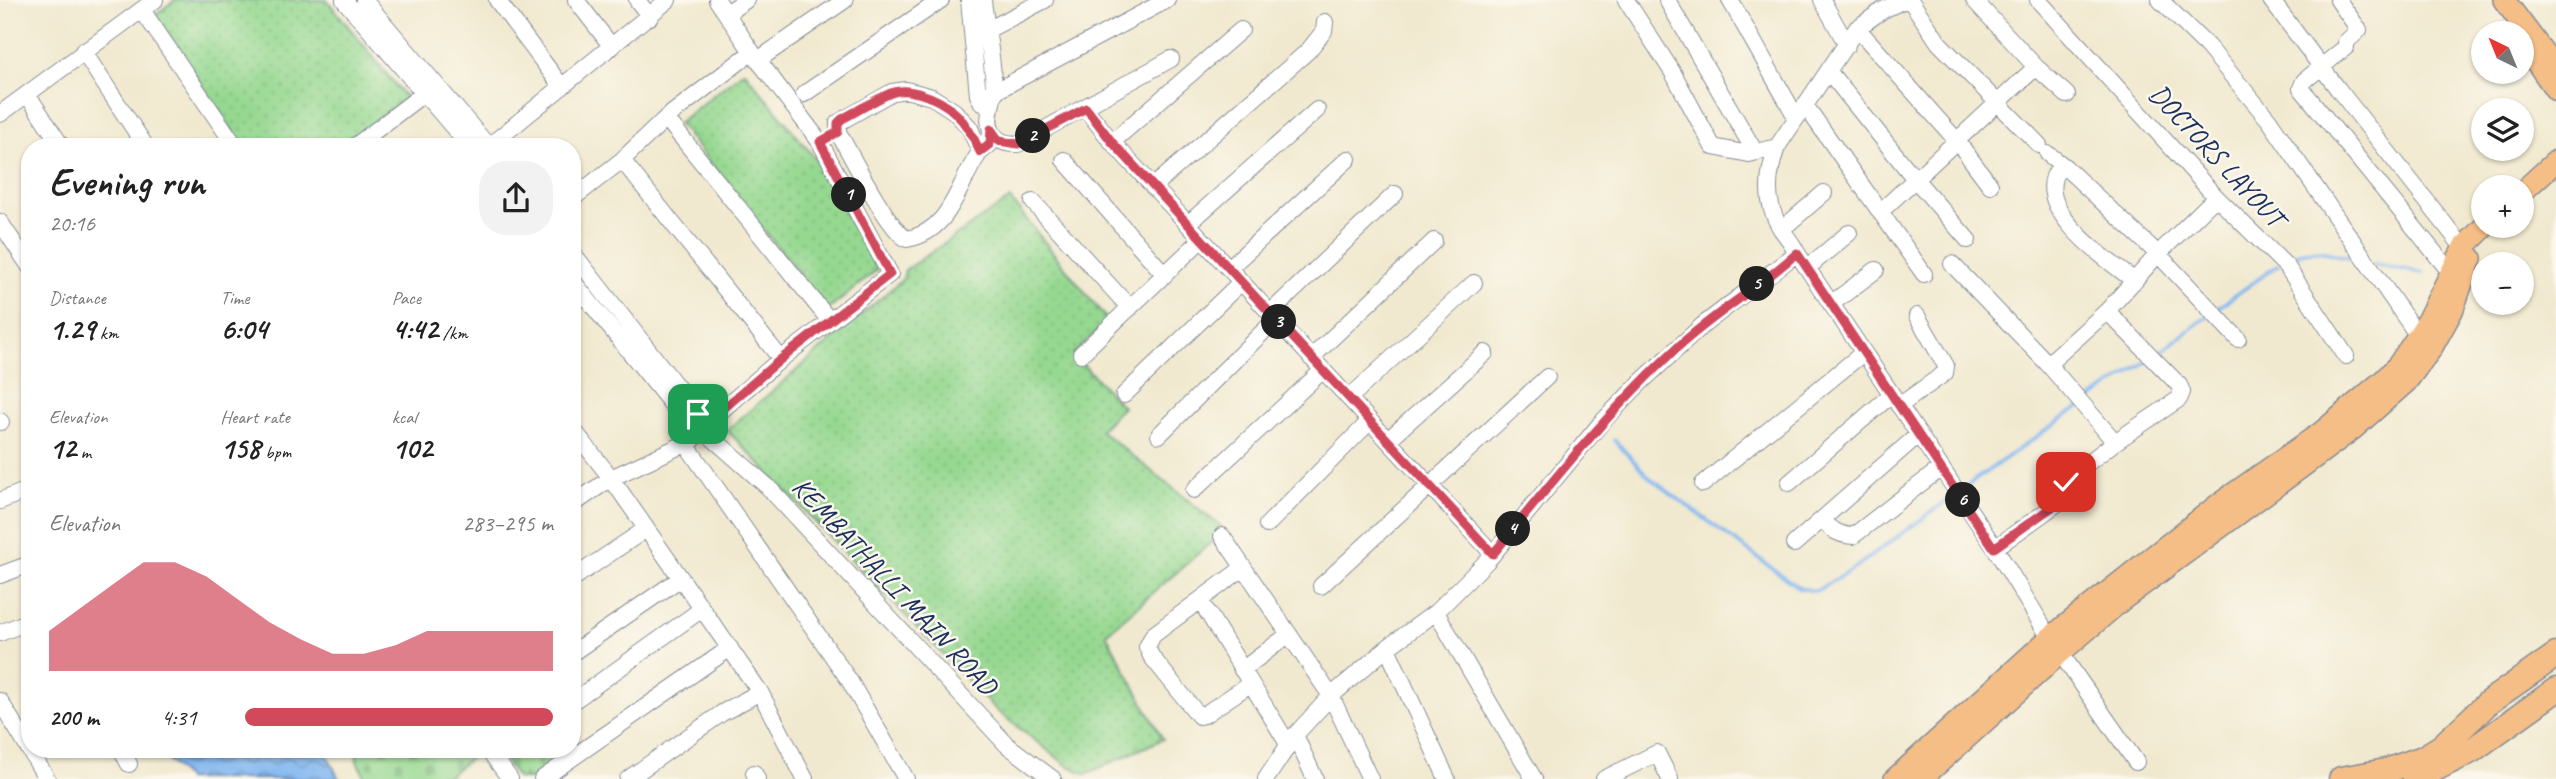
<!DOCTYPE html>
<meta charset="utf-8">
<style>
body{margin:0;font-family:Caveat,sans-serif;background:#f2f2f2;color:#222;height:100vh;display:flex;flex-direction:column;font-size:26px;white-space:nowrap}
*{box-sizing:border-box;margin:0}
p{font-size:23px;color:#767676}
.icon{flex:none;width:38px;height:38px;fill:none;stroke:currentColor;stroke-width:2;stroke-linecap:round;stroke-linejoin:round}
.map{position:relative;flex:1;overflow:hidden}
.sheet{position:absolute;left:21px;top:138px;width:560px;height:620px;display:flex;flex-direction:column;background:#fff;border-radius:28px;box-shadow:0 2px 5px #0004}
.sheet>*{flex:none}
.needle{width:46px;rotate:317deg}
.tools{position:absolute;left:2471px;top:21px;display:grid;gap:14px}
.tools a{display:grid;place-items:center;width:63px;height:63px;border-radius:50%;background:#fff;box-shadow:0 2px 5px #0004;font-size:35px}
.pin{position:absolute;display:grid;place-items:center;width:60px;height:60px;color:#fff;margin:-30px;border-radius:14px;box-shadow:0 4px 10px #0006}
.km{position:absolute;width:35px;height:35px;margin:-18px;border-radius:50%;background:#222;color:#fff;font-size:19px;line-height:35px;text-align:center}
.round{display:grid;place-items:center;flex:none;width:74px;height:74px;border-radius:28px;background:#f2f2f2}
.overview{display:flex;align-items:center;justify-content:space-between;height:119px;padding:0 28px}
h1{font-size:38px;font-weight:700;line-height:52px}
.figures{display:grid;grid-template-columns:repeat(3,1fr);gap:10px;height:119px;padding:7px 28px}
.figures div{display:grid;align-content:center}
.figures b{font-size:30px;font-weight:700}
.figures small{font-size:19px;font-weight:400}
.figures p{font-size:19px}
.chart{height:196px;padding:14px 28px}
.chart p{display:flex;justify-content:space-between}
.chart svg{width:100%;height:126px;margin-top:7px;fill:#d1495b;opacity:.7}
ul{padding:0 28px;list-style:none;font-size:23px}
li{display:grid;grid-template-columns:112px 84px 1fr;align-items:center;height:52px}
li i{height:18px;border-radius:9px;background:#d1495b}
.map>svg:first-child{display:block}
.grass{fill:url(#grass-dots);stroke:#588477;stroke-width:2}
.cemetery{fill:url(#cemetery-stones);stroke:#588477;stroke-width:2}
.water{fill:url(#water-waves);stroke:#4e73a8;stroke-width:2}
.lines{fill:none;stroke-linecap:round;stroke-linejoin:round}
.stream{stroke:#82b7f1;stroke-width:3.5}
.minor-casing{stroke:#868c96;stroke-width:18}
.major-casing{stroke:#868c96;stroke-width:24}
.highway-casing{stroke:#868c96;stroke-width:27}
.minor{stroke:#fff;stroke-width:16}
.major{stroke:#f6be87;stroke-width:21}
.highway{stroke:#f6be87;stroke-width:24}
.route-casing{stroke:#fff;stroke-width:14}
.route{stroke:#d1495b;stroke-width:9}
.labels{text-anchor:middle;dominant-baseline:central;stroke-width:5;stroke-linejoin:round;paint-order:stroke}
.street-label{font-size:28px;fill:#1b2f5e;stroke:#fbf7ec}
</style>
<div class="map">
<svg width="2556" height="779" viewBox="0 0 2556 779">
<defs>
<pattern id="grass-dots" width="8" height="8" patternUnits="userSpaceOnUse" patternTransform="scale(1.75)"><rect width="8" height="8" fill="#95d890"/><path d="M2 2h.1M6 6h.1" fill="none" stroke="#80ba7f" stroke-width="1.8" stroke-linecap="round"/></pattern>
<pattern id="cemetery-stones" width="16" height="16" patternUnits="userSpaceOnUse" patternTransform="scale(1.75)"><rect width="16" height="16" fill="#95d890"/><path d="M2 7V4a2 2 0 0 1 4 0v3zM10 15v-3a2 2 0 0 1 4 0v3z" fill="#80ba7f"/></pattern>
<pattern id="water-waves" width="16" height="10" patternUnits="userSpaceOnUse" patternTransform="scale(1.75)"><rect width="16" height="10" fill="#82b7f1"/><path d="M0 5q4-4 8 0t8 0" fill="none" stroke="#6a95c6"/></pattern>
</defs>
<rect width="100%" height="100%" fill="#fbf7ec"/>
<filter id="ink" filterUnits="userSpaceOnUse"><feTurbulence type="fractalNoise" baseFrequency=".0143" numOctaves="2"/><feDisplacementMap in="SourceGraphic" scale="14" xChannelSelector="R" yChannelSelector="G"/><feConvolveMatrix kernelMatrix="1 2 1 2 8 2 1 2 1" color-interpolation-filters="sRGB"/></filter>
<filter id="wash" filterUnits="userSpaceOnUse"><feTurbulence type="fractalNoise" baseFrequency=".00686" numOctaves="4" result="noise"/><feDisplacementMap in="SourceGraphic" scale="28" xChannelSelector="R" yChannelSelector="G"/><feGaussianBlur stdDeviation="1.57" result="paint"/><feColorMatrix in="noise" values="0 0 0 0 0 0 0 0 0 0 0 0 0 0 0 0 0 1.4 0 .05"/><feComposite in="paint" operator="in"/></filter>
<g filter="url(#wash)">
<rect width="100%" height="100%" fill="#f1e9cf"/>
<!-- grass -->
<path class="grass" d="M175,0h152l79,98 -64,49h-98l-89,-132z
M744,71l71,87 62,112 -49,40 -150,-187z
M1010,199l98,122 -35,33 50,53 -23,23 125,100 -119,104 57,105 -77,35 -18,-8 -71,-55 -270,-281 176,-151 2,-9z"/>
<!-- cemetery -->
<path class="cemetery" d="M356,749h125v1l-37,29h-78l-9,-18z
M496,749h60l6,11 -27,19h-17z"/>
<!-- water -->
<path class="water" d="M156,749h168l15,30h-152z"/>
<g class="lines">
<!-- stream -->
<path class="stream" d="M2288,259c23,-16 46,-4 72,2
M2374,264l49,9
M2216,309l62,-44
M2158,354l52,-40
M2088,401l61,-41
M1614,440l37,39 148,109 17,3 39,-23 98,-72
M1962,489l117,-82"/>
</g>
</g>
<g filter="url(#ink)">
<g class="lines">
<!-- minor casing -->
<g class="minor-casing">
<path id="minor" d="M344,0l126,147
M364,0l125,147
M497,0l65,87
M576,0l36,47
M637,0l13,17
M969,0l9,95 4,8
M983,0c3,28 11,65 11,92 -1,12 -8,25 -3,38 6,12 15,14 27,14l153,-85
M1626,0l47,73 40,74 36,7 28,-7
M1667,0l88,152
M1730,0l66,117
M1822,0l25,45
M1910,0l29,43 100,102
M1974,0l62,67 31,28
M2038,0l178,197 71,70 59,89
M2160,0l48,47 61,73 149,216
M2271,0l67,89 132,167
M2338,0l21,30 -13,12v5l-42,34 -3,7 150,185
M142,10l94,137
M727,13l19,-13
M1857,28l100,113 33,44
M978,35l67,-35
M83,51l63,96
M758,60l87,-60
M1829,72l86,107 53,61
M27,94l35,53
M804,94l137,-94
M978,95l16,-3 173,-92
M1805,105l119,169
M1085,108l27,34 381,412
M0,114l155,-114
M666,118l164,203
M1112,142l129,-112
M354,147l69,-53
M488,147l180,-147
M980,152l-10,-24 -16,-17 -22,-14 -26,-7 -14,2 -54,31v9c12,21 51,99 69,107 44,-8 50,-53 71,-84 3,-5 8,-6 12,-11l1,-15
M2048,154l17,13
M622,160l159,199
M1064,160l101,115
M1153,187l155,-136 16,-20 1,-9
M572,199l50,-39 44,-42 86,-66
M1033,202l97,106
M1880,212l156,-145
M0,222l30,45
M1188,224l129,-114
M1782,229l42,-36
M572,252l126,162 3,14
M1797,253l198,295 67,-48 8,-23 45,-35 64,-43 3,-7 -3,-7 -72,-74
M1952,264l96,100
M1229,268l119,-109
M1807,268l42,-35
M572,280l114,142 15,6 67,59 239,258 46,34
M2135,281c-27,-20 -106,-74 -76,-113l6,-1 93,87 80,85
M1831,304l45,-34
M1270,313l125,-119
M1081,354l121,-115
M1311,358l123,-117
M1124,395l117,-113
M1349,398l125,-115
M1899,406l46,-33 1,-7 -29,-50
M0,421l1,1
M572,428l39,50 149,214 45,87
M701,428l80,-69 109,-85 -70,-132 -68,-90 -35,-52
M1159,435l117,-116
M1388,440l97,-87
M2115,442l-67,-78 59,-53 51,-57 58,-57
M686,444l163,236 57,99
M1789,483l102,-88
M1703,484l160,-131
M1194,490l129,-120
M0,501l30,-12
M572,505l39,-27 82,-38
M1822,520c10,10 16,15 31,16l88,-68
M1267,525l103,-104
M1222,536l109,160 39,83
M1794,544l124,-109
M1995,548l55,90 86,124
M1243,568l-90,67 -6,12 4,9 48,60 5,-1 46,-31
M0,575l30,-11
M572,579l74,-50
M1321,586l226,-209
M1200,600l88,144
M1436,612l98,167
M0,633l30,-12
M1387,648l60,131
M572,653l109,-75
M1242,670l46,-35
M0,701l47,78
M572,702l130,-93
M1295,735l20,44
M121,749l8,15
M488,749l22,30
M754,773l3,6
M542,779l188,-131
M628,779l94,-66 38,-21
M1266,779l29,-44 36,-39 56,-48 49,-36 52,-52 113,-137 41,-42 61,-56 94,-72c-4,-9 -10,-16 -16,-24 -17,-27 -14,-53 -4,-82l80,-119 26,-18 21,-10
M1604,779l53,-26 13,26"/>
</g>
<!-- major casing -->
<g class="major-casing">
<path id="major" d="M2504,0l52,69
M2535,60l21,30
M2522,192l34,-31
M1895,779l155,-141 173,-137 99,-69 63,-53 14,-15 25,-37 40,-80 21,-21
M1921,779l140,-127 62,-53 231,-171 52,-46 25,-33 21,-38 19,-53"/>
</g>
<!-- highway casing -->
<g class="highway-casing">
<path id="highway" d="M2341,779l45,-8 37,-13 18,-11 48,-45 67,-47
M2415,779l56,-28 85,-61"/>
</g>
<!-- minor -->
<use href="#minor" class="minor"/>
<!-- major -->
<use href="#major" class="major"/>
<!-- highway -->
<use href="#highway" class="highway"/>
</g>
</g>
<g class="lines" filter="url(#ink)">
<!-- route casing -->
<g class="route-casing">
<path id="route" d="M698,414l3,14 80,-69 109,-85 -70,-132 18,-10v-9l4,-4c16,-8 32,-19 49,-26 10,-4 18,-2 27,0 33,9 49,28 62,59l10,-8 1,-15 8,12 19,3 68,-36 26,34 381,412c59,-72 117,-145 186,-208 37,-34 81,-59 118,-93l197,295 68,-48 4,-18"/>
</g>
<!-- route -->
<use href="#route" class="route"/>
</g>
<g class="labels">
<!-- street labels -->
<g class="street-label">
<text transform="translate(2217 155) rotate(47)">DOCTORS LAYOUT</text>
<text transform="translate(895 586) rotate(47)">KEMBATHALLI MAIN ROAD</text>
</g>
</g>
</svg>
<div class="tools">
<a><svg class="needle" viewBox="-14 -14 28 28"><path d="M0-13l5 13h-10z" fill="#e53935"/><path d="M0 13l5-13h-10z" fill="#767676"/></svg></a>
<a><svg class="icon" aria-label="layers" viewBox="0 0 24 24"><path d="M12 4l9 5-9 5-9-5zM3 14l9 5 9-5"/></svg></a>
<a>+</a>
<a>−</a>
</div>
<div class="pin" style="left:698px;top:414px;background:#1e9e55"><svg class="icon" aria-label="arrive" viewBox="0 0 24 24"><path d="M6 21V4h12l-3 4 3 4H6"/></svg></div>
<div class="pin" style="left:2066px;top:482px;background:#d93025"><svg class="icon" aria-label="check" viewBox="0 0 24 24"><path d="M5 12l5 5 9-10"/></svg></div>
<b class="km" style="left:849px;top:195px">1</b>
<b class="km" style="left:1033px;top:136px">2</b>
<b class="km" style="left:1279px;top:322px">3</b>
<b class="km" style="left:1513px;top:529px">4</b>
<b class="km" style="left:1757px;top:284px">5</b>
<b class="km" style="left:1963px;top:500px">6</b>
<section class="sheet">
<div class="overview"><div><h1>Evening run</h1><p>20:16</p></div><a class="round"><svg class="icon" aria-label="share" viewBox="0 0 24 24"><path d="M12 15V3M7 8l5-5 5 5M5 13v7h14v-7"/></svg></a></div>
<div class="figures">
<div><p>Distance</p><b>1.29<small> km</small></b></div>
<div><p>Time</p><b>6:04</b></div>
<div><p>Pace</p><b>4:42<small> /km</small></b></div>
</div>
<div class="figures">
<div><p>Elevation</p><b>12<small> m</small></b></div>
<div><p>Heart rate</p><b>158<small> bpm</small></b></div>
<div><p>kcal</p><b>102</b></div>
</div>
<div class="chart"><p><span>Elevation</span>283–295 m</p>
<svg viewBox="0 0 160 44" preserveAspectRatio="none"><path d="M0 44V30L10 22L20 14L30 6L40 6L50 11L60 19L70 27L80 33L90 38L100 38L110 35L120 30L130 30L140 30L150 30L160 30V44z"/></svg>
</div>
<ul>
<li><b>200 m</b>4:31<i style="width:100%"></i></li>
</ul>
</section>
</div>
